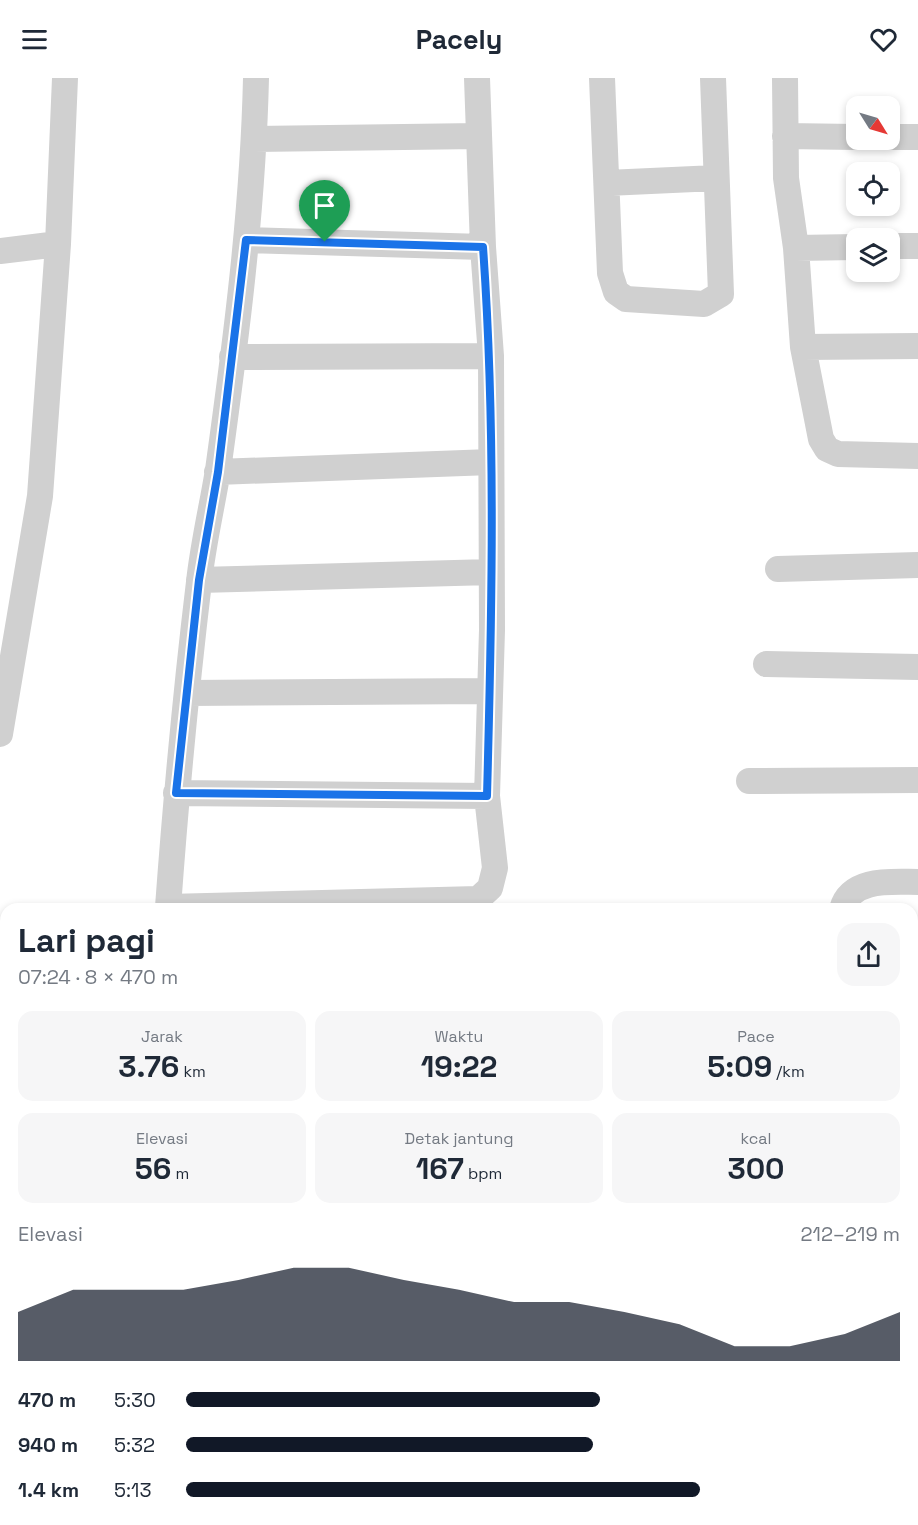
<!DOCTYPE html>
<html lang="id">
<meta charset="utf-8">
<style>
body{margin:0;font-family:"Space Grotesk",sans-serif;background:#f6f6f7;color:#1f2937;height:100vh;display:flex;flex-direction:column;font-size:22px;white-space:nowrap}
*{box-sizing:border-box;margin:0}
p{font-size:20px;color:#747a83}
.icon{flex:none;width:33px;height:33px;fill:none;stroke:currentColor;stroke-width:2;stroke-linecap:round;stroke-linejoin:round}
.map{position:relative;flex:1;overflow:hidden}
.drawer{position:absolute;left:0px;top:825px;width:918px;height:622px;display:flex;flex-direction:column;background:#fff;border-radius:18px 18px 0 0;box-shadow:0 3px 9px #0003}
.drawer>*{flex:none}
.needle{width:39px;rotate:127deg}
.controls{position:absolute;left:846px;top:18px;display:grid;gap:12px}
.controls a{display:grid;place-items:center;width:54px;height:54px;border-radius:12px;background:#fff;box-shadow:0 3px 9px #0003;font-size:30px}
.pin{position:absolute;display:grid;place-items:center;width:51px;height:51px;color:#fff;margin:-62px -26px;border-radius:50% 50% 50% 0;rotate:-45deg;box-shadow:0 0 6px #0007}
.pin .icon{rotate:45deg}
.round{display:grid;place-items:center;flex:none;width:63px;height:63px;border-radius:18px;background:#f6f6f7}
.headline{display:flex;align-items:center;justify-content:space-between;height:102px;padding:0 18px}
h1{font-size:33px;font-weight:700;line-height:45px}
.stats{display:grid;grid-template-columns:repeat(3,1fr);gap:9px;height:102px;padding:6px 18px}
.stats div{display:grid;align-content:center;border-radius:15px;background:#f6f6f7;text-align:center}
.stats b{font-size:30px;font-weight:700}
.stats small{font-size:16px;font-weight:400}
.stats p{font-size:16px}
.chart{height:168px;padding:12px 18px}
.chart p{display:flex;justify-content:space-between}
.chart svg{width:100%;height:108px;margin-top:6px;fill:#111827;opacity:.7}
ul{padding:0 18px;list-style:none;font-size:20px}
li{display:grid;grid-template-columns:96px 72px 1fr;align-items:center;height:45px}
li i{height:15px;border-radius:8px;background:#111827}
header{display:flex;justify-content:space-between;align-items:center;height:78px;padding:0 18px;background:#fff;font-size:27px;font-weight:700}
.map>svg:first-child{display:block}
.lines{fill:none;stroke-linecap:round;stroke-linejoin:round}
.minor{stroke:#d0d0d0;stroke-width:26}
.route-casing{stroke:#fff;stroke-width:12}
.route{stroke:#1a73e8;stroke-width:8}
</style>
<header><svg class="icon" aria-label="menu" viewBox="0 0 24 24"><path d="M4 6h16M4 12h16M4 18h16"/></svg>Pacely<svg class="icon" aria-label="heart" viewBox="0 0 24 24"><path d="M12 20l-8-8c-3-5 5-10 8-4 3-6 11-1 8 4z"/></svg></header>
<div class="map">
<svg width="918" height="1447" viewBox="0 0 918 1447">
<rect width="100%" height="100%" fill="#fff"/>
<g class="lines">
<!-- minor -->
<path class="minor" d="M256,0c-3,131 -20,262 -38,392 -6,37 -15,74 -19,112 -13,108 -23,216 -31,325l310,-8 12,-11 5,-20 -8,-72 5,-166 -1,-274 -8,-109 -6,-169
M602,0l8,195 6,19 10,7 78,5 17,-10 -8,-216
M785,0l1,100 10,70 7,99 18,92 6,10 11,5 80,2
M785,58l71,1
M890,59h28
M255,61l223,-3
M607,105l109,-5
M246,162l237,7
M890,168h28
M796,170l60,-1
M0,173l58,-7
M803,269l115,-1
M232,279l259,-1
M217,394l274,-10
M778,491l140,-4
M199,502l292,-8
M766,586l152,3
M188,615l302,-2
M0,656l40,-238 18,-252 7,-166
M749,703l169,-1
M176,715l311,3
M842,831c9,-32 51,-27 76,-27
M0,994l6,4
M912,1040l6,-32
M912,1113l6,4
M912,1192l6,-7
M912,1349l6,-7
M751,1442l9,5"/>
</g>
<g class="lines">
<!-- route casing -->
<g class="route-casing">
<path id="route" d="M246,162l237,7c13,183 9,366 4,549l-311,-3 23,-213 19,-108z"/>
</g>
<!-- route -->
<use href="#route" class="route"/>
</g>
</svg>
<div class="controls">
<a><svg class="needle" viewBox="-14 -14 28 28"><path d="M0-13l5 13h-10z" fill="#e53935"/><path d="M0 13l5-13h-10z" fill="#747a83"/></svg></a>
<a><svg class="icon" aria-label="locate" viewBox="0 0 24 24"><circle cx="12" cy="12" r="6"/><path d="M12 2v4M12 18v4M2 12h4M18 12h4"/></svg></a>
<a><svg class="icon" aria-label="layers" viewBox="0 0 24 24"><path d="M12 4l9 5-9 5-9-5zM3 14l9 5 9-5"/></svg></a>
</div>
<div class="pin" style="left:325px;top:164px;background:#1e9e55"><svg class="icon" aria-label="arrive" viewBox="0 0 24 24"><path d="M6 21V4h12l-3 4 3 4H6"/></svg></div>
<section class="drawer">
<div class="headline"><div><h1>Lari pagi</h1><p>07:24 · 8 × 470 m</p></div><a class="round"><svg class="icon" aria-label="share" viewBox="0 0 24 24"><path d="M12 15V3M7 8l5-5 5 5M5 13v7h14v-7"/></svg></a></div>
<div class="stats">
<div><p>Jarak</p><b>3.76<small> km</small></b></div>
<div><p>Waktu</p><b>19:22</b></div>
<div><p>Pace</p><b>5:09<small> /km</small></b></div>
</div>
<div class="stats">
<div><p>Elevasi</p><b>56<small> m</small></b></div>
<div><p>Detak jantung</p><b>167<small> bpm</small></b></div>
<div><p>kcal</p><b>300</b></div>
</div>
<div class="chart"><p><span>Elevasi</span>212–219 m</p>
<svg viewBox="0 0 160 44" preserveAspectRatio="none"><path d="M0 44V24L10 15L20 15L30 15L40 11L50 6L60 6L70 11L80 15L90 20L100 20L110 24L120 29L130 38L140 38L150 33L160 24V44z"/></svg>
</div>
<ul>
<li><b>470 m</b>5:30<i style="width:58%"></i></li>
<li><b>940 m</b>5:32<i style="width:57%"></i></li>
<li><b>1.4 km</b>5:13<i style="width:72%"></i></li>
</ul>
</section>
</div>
